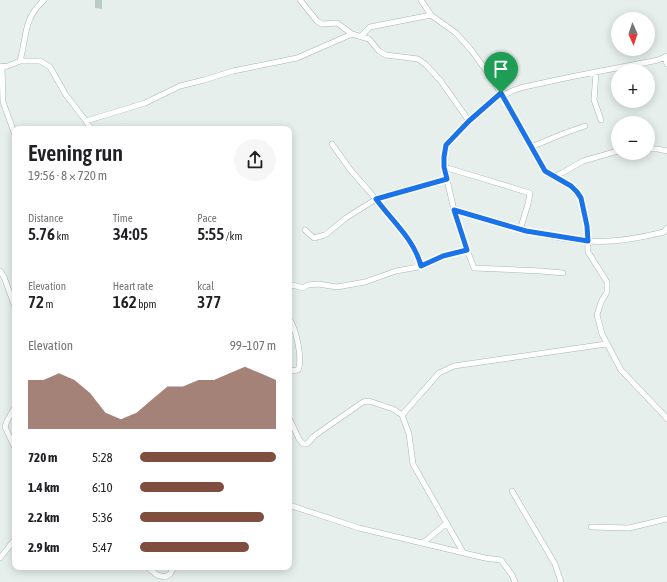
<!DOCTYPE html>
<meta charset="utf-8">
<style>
body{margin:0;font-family:"Asap Condensed",sans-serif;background:#f6f6f6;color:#202124;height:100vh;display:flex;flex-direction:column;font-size:15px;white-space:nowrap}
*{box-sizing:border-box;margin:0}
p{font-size:13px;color:#757577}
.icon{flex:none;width:22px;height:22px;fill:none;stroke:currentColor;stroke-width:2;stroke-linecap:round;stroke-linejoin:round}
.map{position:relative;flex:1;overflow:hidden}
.details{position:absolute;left:12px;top:126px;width:280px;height:444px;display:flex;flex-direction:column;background:#fff;border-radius:8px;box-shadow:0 2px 10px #0003}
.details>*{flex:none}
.needle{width:26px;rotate:177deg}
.fabs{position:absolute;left:611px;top:12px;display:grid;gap:8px}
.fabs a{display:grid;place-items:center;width:44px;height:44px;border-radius:50%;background:#fff;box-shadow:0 2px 10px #0003;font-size:20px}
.pin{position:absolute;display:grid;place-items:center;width:34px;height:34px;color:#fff;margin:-41px -17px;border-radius:50% 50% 50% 0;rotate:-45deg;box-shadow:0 0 4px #0007}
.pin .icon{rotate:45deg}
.round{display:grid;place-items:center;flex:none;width:42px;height:42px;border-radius:21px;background:#f6f6f6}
.headline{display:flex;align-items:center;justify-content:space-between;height:68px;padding:0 16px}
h1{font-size:22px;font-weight:600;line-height:30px}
.stats{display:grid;grid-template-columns:repeat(3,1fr);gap:6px;height:68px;padding:4px 16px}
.stats div{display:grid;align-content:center}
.stats b{font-size:17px;font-weight:600}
.stats small{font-size:11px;font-weight:400}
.stats p{font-size:11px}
.chart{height:112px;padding:8px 16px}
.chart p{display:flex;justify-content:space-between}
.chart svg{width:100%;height:72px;margin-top:4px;fill:#7f4e3f;opacity:.7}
ul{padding:0 16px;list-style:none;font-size:13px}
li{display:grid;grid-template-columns:64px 48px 1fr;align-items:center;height:30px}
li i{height:10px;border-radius:5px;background:#7f4e3f}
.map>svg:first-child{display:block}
.building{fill:#bbcac4}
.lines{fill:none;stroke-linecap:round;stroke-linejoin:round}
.minor-casing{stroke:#a8b8b2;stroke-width:6}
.minor{stroke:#fff;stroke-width:5}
.route-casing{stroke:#fff;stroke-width:8}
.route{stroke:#1a73e8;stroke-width:5}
</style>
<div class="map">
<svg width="667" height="582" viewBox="0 0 667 582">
<rect width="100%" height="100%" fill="#e6efeb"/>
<!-- building -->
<path class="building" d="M95,0h7v9l-7,-1z"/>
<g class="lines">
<!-- minor casing -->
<g class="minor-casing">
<path id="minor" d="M300,0l17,21 5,3 15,-1 15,11 17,5 10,12 7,4 32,4 7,5 15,16 29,41
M421,0l10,15 25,18 16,18 16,22 13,20 16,31 28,47 26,15 6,6 4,6 6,28 1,26 19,30v10l-6,10 -4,13 5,19 19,36 42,44 4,5
M361,36l9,-9 61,-12
M665,57l2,7
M20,61h20l10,6 16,28 20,26 5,8
M2,66l1,36 12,33
M0,67l8,-1 12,-5c7,-25 3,-42 24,-61
M596,72l-2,28 7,20
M501,93l-32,28 -23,24 -2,12v10l10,43 13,40 7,18 67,3 22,2
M503,96c11,-8 26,-10 40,-13 38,-9 76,-15 115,-23l9,-4
M86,121l59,-18 35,-17 24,-6 29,-9 64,-13 55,-24
M332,144l20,28 17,19 16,20 16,18 17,25 3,12
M531,147l34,-14 20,-7
M648,149h10l9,2
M444,167l86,26 -2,11 -8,26
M553,177l9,-4 21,-12 35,-10
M454,210c44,13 88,28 134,31 25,2 52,-3 76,-9l3,-4
M305,230l9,8 11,-3 21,-17 30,-19 71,-20
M0,271l4,6 11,30
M289,287l4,-2 10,3 5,-3 10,-1 19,3 28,-5 31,-11 28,-5 19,-10 24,-6
M289,319c7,9 14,40 9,51l-9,1
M15,407l-8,14 -2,6 10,21
M402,415l37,-42 15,-7 152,-22
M289,418l10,21 4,5h4l7,-8 49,-34 6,-1 24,8 9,6 7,19 4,30 50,88
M512,491l43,73 6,18
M289,505l70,23 126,30 16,2 11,15 3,7
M591,527l38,1 38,-9
M423,543l24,-20
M0,558l15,-19
M147,567l10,8 8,2 5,-3 4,-7"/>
</g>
<!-- minor -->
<use href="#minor" class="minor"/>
</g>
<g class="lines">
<!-- route casing -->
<g class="route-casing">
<path id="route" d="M501,93l44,78 26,15 6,6 4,6 6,28 1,15 -62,-10 -72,-21 13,40 -24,6 -22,10c-7,-27 -29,-45 -45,-67l71,-20 -3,-12v-10l2,-12 23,-24z"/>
</g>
<!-- route -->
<use href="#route" class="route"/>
</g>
</svg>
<div class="fabs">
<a><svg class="needle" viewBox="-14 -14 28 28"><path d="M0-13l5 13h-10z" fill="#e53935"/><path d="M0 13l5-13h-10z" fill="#757577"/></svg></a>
<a>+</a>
<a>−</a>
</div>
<div class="pin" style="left:501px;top:93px;background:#1e9e55"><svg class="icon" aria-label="arrive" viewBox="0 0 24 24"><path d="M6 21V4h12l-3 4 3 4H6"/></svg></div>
<section class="details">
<div class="headline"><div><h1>Evening run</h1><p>19:56 · 8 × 720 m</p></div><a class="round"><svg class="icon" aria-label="share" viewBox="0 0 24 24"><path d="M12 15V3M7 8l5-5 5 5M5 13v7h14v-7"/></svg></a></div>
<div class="stats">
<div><p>Distance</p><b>5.76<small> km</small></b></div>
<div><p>Time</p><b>34:05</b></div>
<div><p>Pace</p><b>5:55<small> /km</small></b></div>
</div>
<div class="stats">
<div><p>Elevation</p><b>72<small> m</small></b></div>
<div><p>Heart rate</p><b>162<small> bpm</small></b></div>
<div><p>kcal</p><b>377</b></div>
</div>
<div class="chart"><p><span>Elevation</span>99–107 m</p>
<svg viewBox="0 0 160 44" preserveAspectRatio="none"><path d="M0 44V14L10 14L20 10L30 14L40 22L50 34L60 38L70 34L80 26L90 18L100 18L110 14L120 14L130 10L140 6L150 10L160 14V44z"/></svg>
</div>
<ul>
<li><b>720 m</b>5:28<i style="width:100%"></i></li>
<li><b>1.4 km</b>6:10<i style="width:62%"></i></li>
<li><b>2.2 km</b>5:36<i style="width:91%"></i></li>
<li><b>2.9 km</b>5:47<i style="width:80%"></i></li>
</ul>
</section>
</div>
